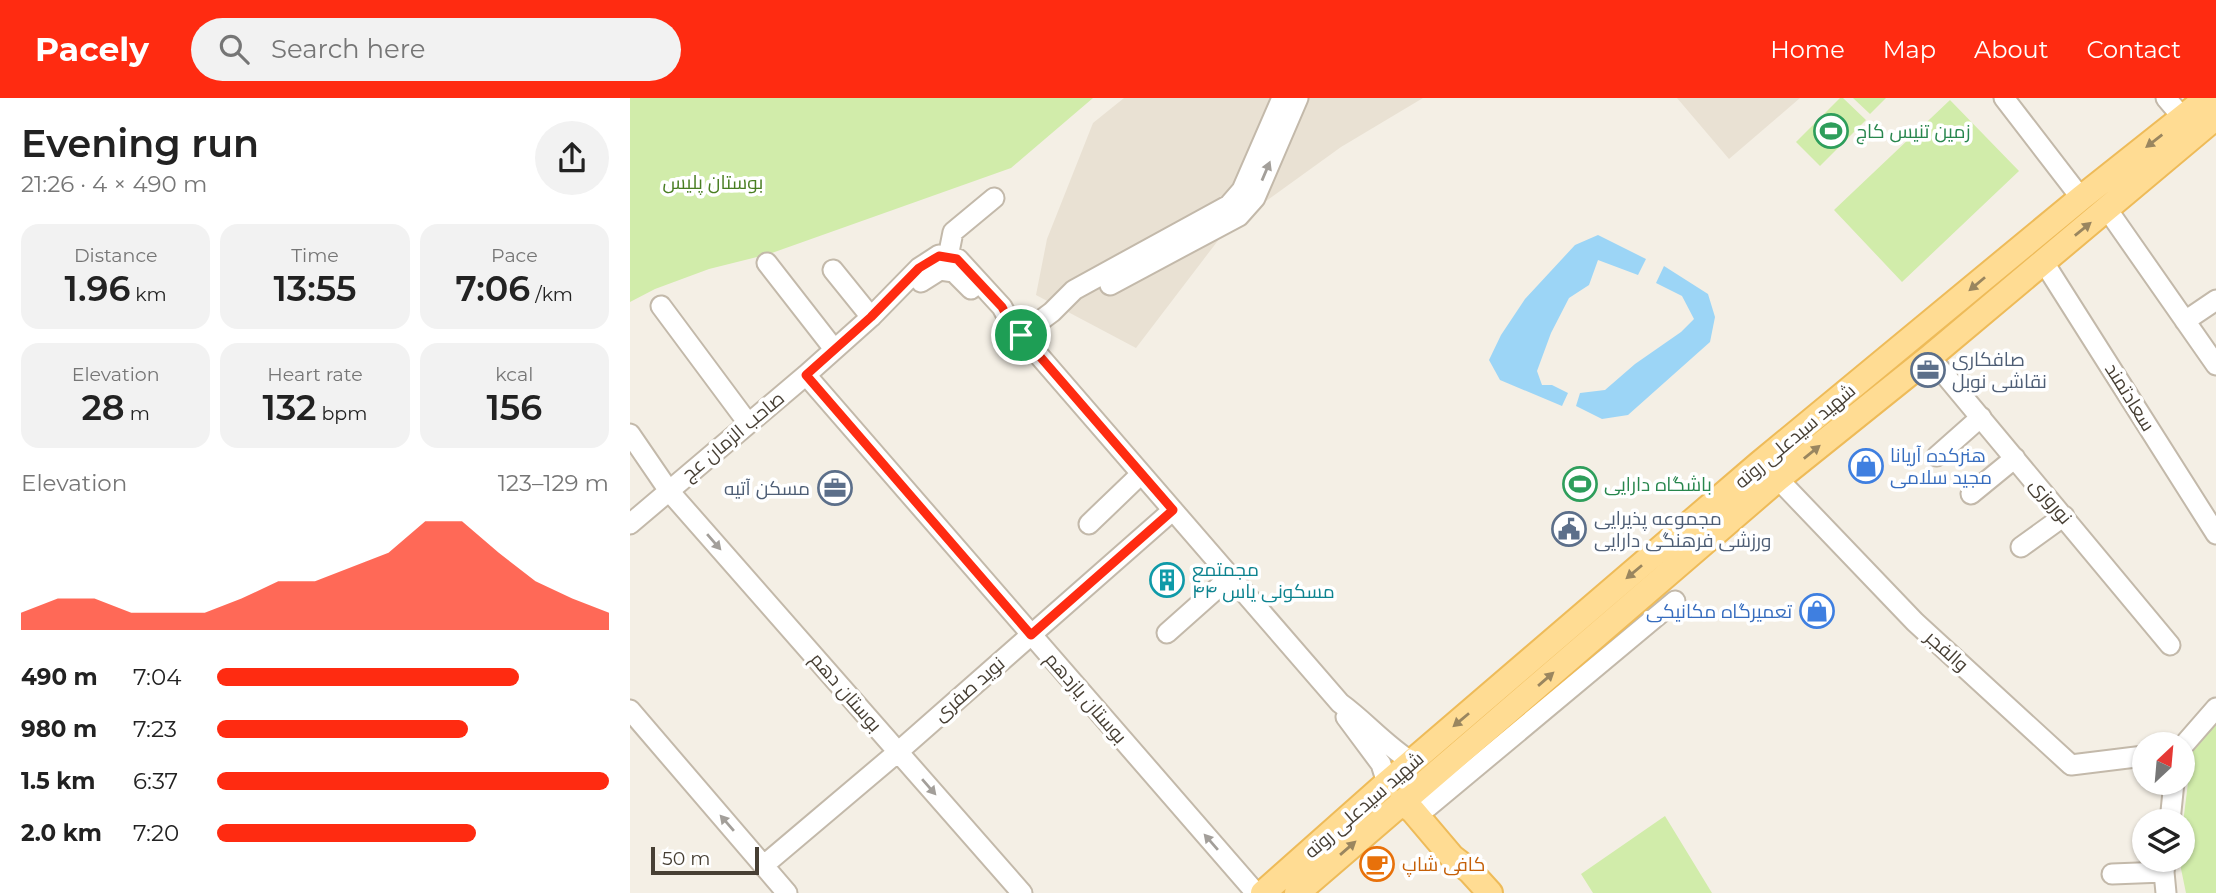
<!DOCTYPE html>
<meta charset="utf-8">
<style>
body{margin:0;font-family:Montserrat,Cairo,sans-serif;background:#f2f2f2;color:#222;height:100vh;display:flex;flex-direction:column;font-size:26px;white-space:nowrap}
*{box-sizing:border-box;margin:0}
p{font-size:23px;color:#767676}
.icon{flex:none;width:38px;height:38px;fill:none;stroke:currentColor;stroke-width:2;stroke-linecap:round;stroke-linejoin:round}
.map{position:relative;flex:1;overflow:hidden}
.details{display:flex;flex-direction:column;background:#fff;width:630px}
.details>*{flex:none}
.needle{width:46px;rotate:26deg}
.tools{position:absolute;left:1502px;top:634px;display:grid;gap:14px}
.tools a{display:grid;place-items:center;width:63px;height:63px;border-radius:50%;background:#fff;box-shadow:0 2px 5px #0004;font-size:35px}
.scale{position:absolute;left:21px;bottom:18px;width:108px;box-sizing:border-box;padding-left:7px;border:4px solid #473f34;border-top:0;font-size:19px;line-height:24px;white-space:nowrap;color:#473f34;-webkit-text-stroke:5px #fff;paint-order:stroke}
.pin{position:absolute;display:grid;place-items:center;width:60px;height:60px;color:#fff;margin:-30px;border:4px solid #fff;border-radius:50%;box-shadow:0 2px 7px #0007}
.round{display:grid;place-items:center;flex:none;width:74px;height:74px;border-radius:37px;background:#f2f2f2}
.headline{display:flex;align-items:center;justify-content:space-between;height:119px;padding:0 21px}
h1{font-size:38px;font-weight:600;line-height:52px}
.figures{display:grid;grid-template-columns:repeat(3,1fr);gap:10px;height:119px;padding:7px 21px}
.figures div{display:grid;align-content:center;border-radius:18px;background:#f2f2f2;text-align:center}
.figures b{font-size:35px;font-weight:600}
.figures small{font-size:19px;font-weight:400}
.figures p{font-size:19px}
.chart{height:196px;padding:14px 21px}
.chart p{display:flex;justify-content:space-between}
.chart svg{width:100%;height:126px;margin-top:7px;fill:#ff2b11;opacity:.7}
ul{padding:0 21px;list-style:none;font-size:23px}
li{display:grid;grid-template-columns:112px 84px 1fr;align-items:center;height:52px}
li i{height:18px;border-radius:9px;background:#ff2b11}
header{display:flex;align-items:center;gap:42px;box-sizing:border-box;height:98px;padding:0 35px;background:#ff2b11;color:#fff}
header strong{font-size:33px}
nav{display:flex;gap:38px;margin-inline-start:auto;font-size:24px}
.search{width:490px;height:63px;background:#f2f2f2;display:flex;align-items:center;gap:18px;box-sizing:border-box;padding:0 24px;border-radius:38px;color:#767676;font-size:26px}
main{display:flex;flex:1;min-height:0}
.map>svg:first-child{display:block}
.residential{fill:#e9e1d3}
.green{fill:#d1ecaa}
.water{fill:#9cd5f6}
.lines{fill:none;stroke-linecap:round;stroke-linejoin:round}
.minor-casing{stroke:#c3b9aa;stroke-width:23}
.major-casing{stroke:#eebb59;stroke-width:28}
.minor{stroke:#fff;stroke-width:19}
.major{stroke:#ffdc93;stroke-width:24}
.oneway{fill:#9a865f}
.oneway2{fill:#a39f9a}
.route-casing{stroke:#fff;stroke-width:14}
.route{stroke:#ff2b11;stroke-width:9}
.labels{text-anchor:middle;dominant-baseline:central;stroke-width:7;stroke-linejoin:round;paint-order:stroke}
.leisure-label{font-size:19px;fill:#27864d;stroke:#fff;text-anchor:start}
.park-label{font-size:19px;fill:#497e22;stroke:#fff}
.service-label{font-size:19px;fill:#4e5e75;stroke:#fff;text-anchor:start}
.street-label{font-size:19px;fill:#473f34;stroke:#fff}
.shop-label{font-size:19px;fill:#366cbe;stroke:#fff;text-anchor:start}
.culture-label{font-size:19px;fill:#0d838f;stroke:#fff;text-anchor:start}
.food-label{font-size:19px;fill:#c56008;stroke:#fff;text-anchor:start}
</style>
<header>
<strong>Pacely</strong>
<div class="search"><svg class="icon" aria-label="search" viewBox="0 0 24 24"><circle cx="10" cy="10" r="6"/><path d="M15 15l6 6"/></svg>Search here</div>
<nav><a>Home</a><a>Map</a><a>About</a><a>Contact</a></nav>
</header>
<main>
<section class="details">
<div class="headline"><div><h1>Evening run</h1><p>21:26 · 4 × 490 m</p></div><a class="round"><svg class="icon" aria-label="share" viewBox="0 0 24 24"><path d="M12 15V3M7 8l5-5 5 5M5 13v7h14v-7"/></svg></a></div>
<div class="figures">
<div><p>Distance</p><b>1.96<small> km</small></b></div>
<div><p>Time</p><b>13:55</b></div>
<div><p>Pace</p><b>7:06<small> /km</small></b></div>
</div>
<div class="figures">
<div><p>Elevation</p><b>28<small> m</small></b></div>
<div><p>Heart rate</p><b>132<small> bpm</small></b></div>
<div><p>kcal</p><b>156</b></div>
</div>
<div class="chart"><p><span>Elevation</span>123–129 m</p>
<svg viewBox="0 0 160 44" preserveAspectRatio="none"><path d="M0 44V38L10 33L20 33L30 38L40 38L50 38L60 33L70 27L80 27L90 22L100 17L110 6L120 6L130 17L140 27L150 33L160 38V44z"/></svg>
</div>
<ul>
<li><b>490 m</b>7:04<i style="width:77%"></i></li>
<li><b>980 m</b>7:23<i style="width:64%"></i></li>
<li><b>1.5 km</b>6:37<i style="width:100%"></i></li>
<li><b>2.0 km</b>7:20<i style="width:66%"></i></li>
</ul>
</section>
<div class="map">
<svg width="1586" height="795" viewBox="0 0 1586 795">
<rect width="100%" height="100%" fill="#f4efe5"/>
<!-- residential -->
<path class="residential" d="M494,0h299l-82,49 -115,83 -90,118 -100,-53 11,-56 46,-116z
M1047,0h123l-71,61z"/>
<!-- green -->
<path class="green" d="M0,0h463l-82,70 -242,86 -60,15 -54,20 -25,13z
M1210,0h3l23,22 -46,46 -24,-24z
M1223,0h33l-16,16z
M1320,2l69,71 -117,111 -68,-72z
M1586,626v169h-30l-7,-34h3v-28l10,-80z
M1035,718l47,77h-119l-12,-19z"/>
<!-- water -->
<path class="water" d="M968,137l48,24 -8,16 -40,-15 -9,25 -20,13 -18,35 -14,38 5,14h10l16,8 -6,13 -62,-26 -11,-20 12,-25 24,-36 50,-54z
M1034,168l44,28 7,23 -5,25 -82,73 -26,4 -26,-13 4,-13 25,-3 30,-26 46,-32 13,-13 -12,-23 -26,-13z"/>
<g class="lines">
<!-- minor casing -->
<g class="minor-casing">
<path id="minor" d="M1374,0l77,100
M1536,0l17,20
M1477,111l109,156
M318,159l5,-25 41,-34
M1413,163l173,273
M137,165l67,86
M203,172l38,47
M291,184l19,-12 14,2 17,17
M480,187l129,-69 16,-18 43,-100
M31,208l87,117
M1555,223l31,-21
M391,237l31,-23 22,-22 155,-85 13,-15 40,-92
M1300,259l240,288
M176,277l450,518
M0,336l39,57 353,402
M1307,358l44,-39
M1148,381l137,143 156,143 73,-9
M1341,396l44,-36
M0,426l176,-149 65,-58 48,-49 20,-13 19,4 44,48 8,15 330,381c25,18 45,42 72,59
M459,426l52,-50
M1391,449l43,-31
M537,535l63,-56
M0,612l157,183
M716,619l35,47 6,19
M1552,649l34,-39
M798,709l247,-206
M1540,723l4,-39
M1536,761l-2,13 2,21
M133,768l136,-115 274,-241
M1482,776l52,-2"/>
</g>
<!-- major casing -->
<g class="major-casing">
<path id="major" d="M771,704l12,9 39,46 18,14 20,22
M633,795l124,-110 372,-319 322,-266 126,-100
M667,795l481,-414 152,-122 286,-240"/>
</g>
<!-- minor -->
<use href="#minor" class="minor"/>
<!-- major -->
<use href="#major" class="major"/>
</g>
<!-- one-way arrows -->
<defs><path id="oneway-solid" d="M-6-.8H1V-3.2L6.5 0L1 3.2V.8H-6Z" transform="scale(1.75)"/></defs>
<g class="oneway">
<use href="#oneway-solid" transform="translate(1524 43) rotate(142)"/>
<use href="#oneway-solid" transform="translate(1453 131) rotate(-39)"/>
<use href="#oneway-solid" transform="translate(1347 186) rotate(140)"/>
<use href="#oneway-solid" transform="translate(1182 354) rotate(-39)"/>
<use href="#oneway-solid" transform="translate(1004 474) rotate(140)"/>
<use href="#oneway-solid" transform="translate(916 581) rotate(-41)"/>
<use href="#oneway-solid" transform="translate(831 622) rotate(140)"/>
<use href="#oneway-solid" transform="translate(718 750) rotate(-41)"/>
</g>
<g class="oneway2">
<use href="#oneway-solid" transform="translate(636 73) rotate(-67)"/>
<use href="#oneway-solid" transform="translate(84 444) rotate(49)"/>
<use href="#oneway-solid" transform="translate(299 689) rotate(49)"/>
<use href="#oneway-solid" transform="translate(97 725) rotate(-131)"/>
<use href="#oneway-solid" transform="translate(581 744) rotate(-131)"/>
</g>
<g class="lines">
<!-- route casing -->
<g class="route-casing">
<path id="route" d="M309,158l18,3 45,48 8,15 163,188 -142,125 -225,-260 65,-58 48,-49z"/>
</g>
<!-- route -->
<use href="#route" class="route"/>
</g>
<!-- icons -->
<defs>
<g id="stadium-ring" transform="scale(1.75)"><circle r="9.5" fill="#fff" stroke="#2e9e5b" stroke-width="1.5"/><path d="M0-5a6.5 5 0 1 0 0 10a6.5 5 0 1 0 0-10ZM-3.5-1.8h7v3.6h-7Z" fill="#2e9e5b"/></g>
<g id="office-ring" transform="scale(1.75)"><circle r="9.5" fill="#fff" stroke="#5c6f8a" stroke-width="1.5"/><path d="M-6-3h4V-5.5h4V-3h4V5H-6ZM-1-4.5V-3h2v-1.5ZM-6 0V1H6V0Z" fill="#5c6f8a"/></g>
<g id="shop-ring" transform="scale(1.75)"><circle r="9.5" fill="#fff" stroke="#3f7fe0" stroke-width="1.5"/><path d="M-5-2.5h2.3a2.7 3.5 0 0 1 5.4 0H5L5.5 6h-11ZM-1.5-2.5h3a1.5 2.3 0 0 0-3 0Z" fill="#3f7fe0"/></g>
<g id="civic-ring" transform="scale(1.75)"><circle r="9.5" fill="#fff" stroke="#5c6f8a" stroke-width="1.5"/><path d="M-.6-6.5H3V-4.5H.6V-3L4-1V1h2V6H-6V1h2V-1L-.6-3ZM-1.2 2.5V6h2.4V2.5Z" fill="#5c6f8a"/></g>
<g id="building-ring" transform="scale(1.75)"><circle r="9.5" fill="#fff" stroke="#0f9aa8" stroke-width="1.5"/><path d="M-4-6H4V6H1V3H-1V6H-4ZM-2.5-4.3h1.7v1.8h-1.7ZM.8-4.3h1.7v1.8H.8ZM-2.5-1h1.7V.8h-1.7ZM.8-1h1.7V.8H.8Z" fill="#0f9aa8"/></g>
<g id="cafe-ring" transform="scale(1.75)"><circle r="9.5" fill="#fff" stroke="#e8710a" stroke-width="1.5"/><path d="M-5.5-4.5H6V0H3Q3 3.5 0 3.5H-2.5Q-5.5 3.5-5.5 0ZM3-3.2v2h1.7v-2ZM-6 4.5H4V6H-6Z" fill="#e8710a"/></g>
</defs>
<g fill-rule="evenodd">
<use href="#stadium-ring" x="1201" y="33"/>
<use href="#office-ring" x="1298" y="272"/>
<use href="#shop-ring" x="1236" y="368"/>
<use href="#stadium-ring" x="950" y="386"/>
<use href="#office-ring" x="205" y="390"/>
<use href="#civic-ring" x="939" y="431"/>
<use href="#building-ring" x="537" y="482"/>
<use href="#shop-ring" x="1187" y="513"/>
<use href="#cafe-ring" x="747" y="766"/>
</g>
<g class="labels">
<!-- leisure labels -->
<g class="leisure-label">
<text x="1226" y="33">زمین تنیس کاج</text>
<text x="974" y="386">باشگاه دارایی</text>
</g>
<!-- park labels -->
<g class="park-label">
<text x="83" y="84">بوستان پلیس</text>
</g>
<!-- service labels -->
<g class="service-label">
<text x="1322" y="261">صافکاری<tspan x="1322" dy="22">نقاشی نوبل</tspan></text>
<text x="180" y="390" text-anchor="end">مسکن آتیه</text>
<text x="964" y="420">مجموعه پذیرایی<tspan x="964" dy="22">ورزشی فرهنگی دارایی</tspan></text>
</g>
<!-- street labels -->
<g class="street-label">
<text transform="translate(1500 299) rotate(58)">سعادتمند</text>
<text transform="translate(103 338) rotate(-40)">صاحب الزمان عج</text>
<text transform="translate(1165 338) rotate(-40)">شهید سیدعلی روته</text>
<text transform="translate(1421 403) rotate(50)">نوروزی</text>
<text transform="translate(1317 553) rotate(42)">والفجر</text>
<text transform="translate(339 591) rotate(-41)">نوید صفری</text>
<text transform="translate(216 594) rotate(49)">بوستان دهم</text>
<text transform="translate(456 600) rotate(49)">بوستان یازدهم</text>
<text transform="translate(734 707) rotate(-41)">شهید سیدعلی روته</text>
</g>
<!-- shop labels -->
<g class="shop-label">
<text x="1260" y="357">هنرکده آریانا<tspan x="1260" dy="22">مجید سلامی</tspan></text>
<text x="1162" y="513" text-anchor="end">تعمیرگاه مکانیکی</text>
</g>
<!-- culture labels -->
<g class="culture-label">
<text x="562" y="471">مجمتمع<tspan x="562" dy="22">مسکونی یاس ۴۴</tspan></text>
</g>
<!-- food labels -->
<g class="food-label">
<text x="772" y="766">کافی شاپ</text>
</g>
</g>
</svg>
<div class="tools">
<a><svg class="needle" viewBox="-14 -14 28 28"><path d="M0-13l5 13h-10z" fill="#e53935"/><path d="M0 13l5-13h-10z" fill="#767676"/></svg></a>
<a><svg class="icon" aria-label="layers" viewBox="0 0 24 24"><path d="M12 4l9 5-9 5-9-5zM3 14l9 5 9-5"/></svg></a>
</div>
<div class="scale">50 m</div>
<div class="pin" style="left:391px;top:237px;background:#1e9e55"><svg class="icon" aria-label="arrive" viewBox="0 0 24 24"><path d="M6 21V4h12l-3 4 3 4H6"/></svg></div>
</div>
</main>
